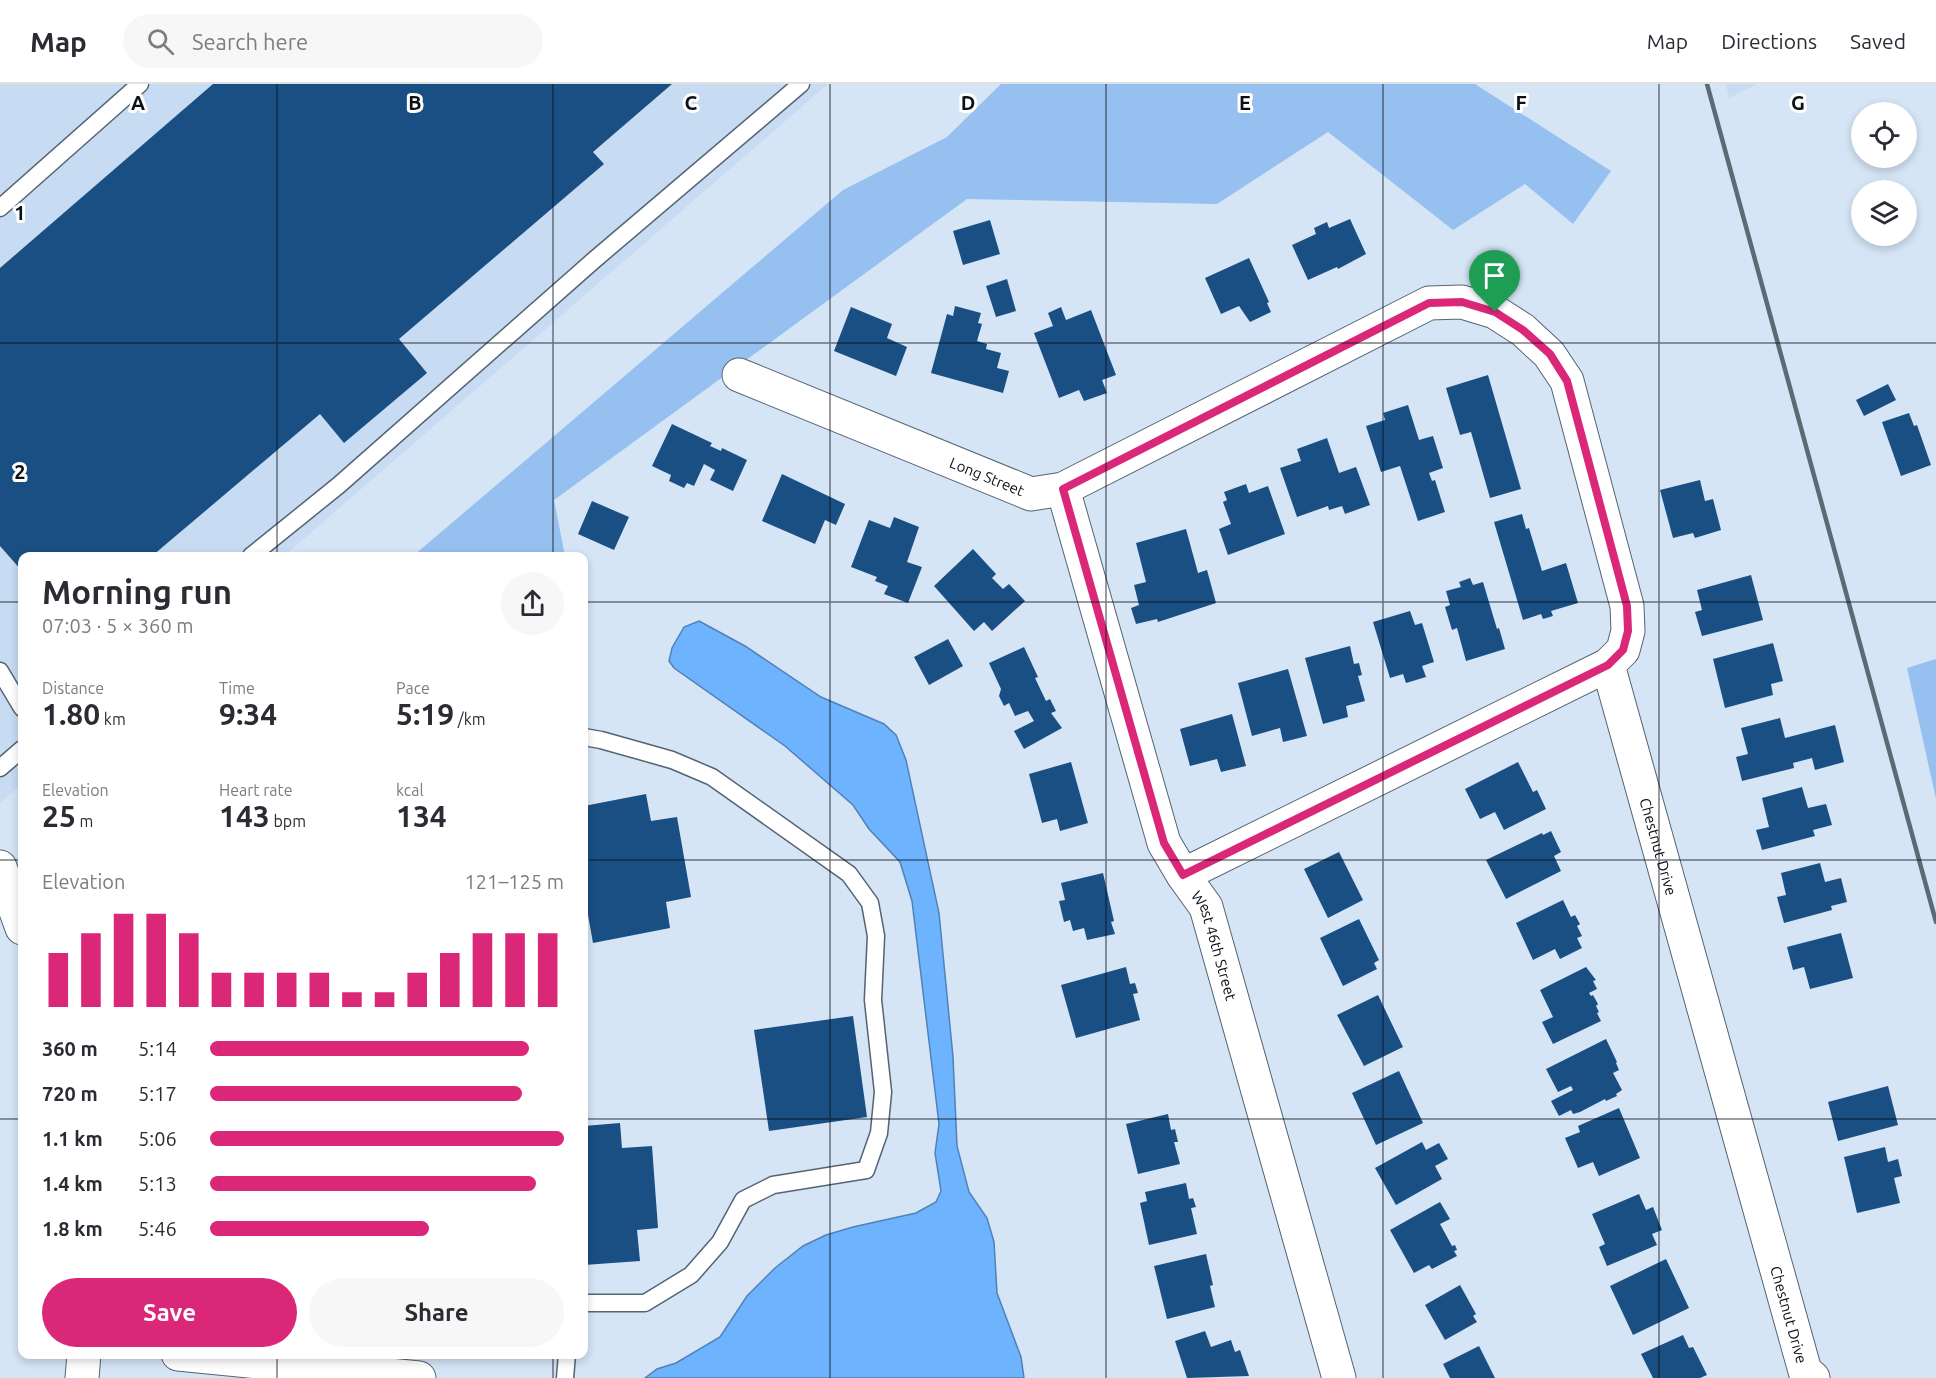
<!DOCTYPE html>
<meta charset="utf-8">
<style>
body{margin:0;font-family:Ubuntu,sans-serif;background:#f7f7f7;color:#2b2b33;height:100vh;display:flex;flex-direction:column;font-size:22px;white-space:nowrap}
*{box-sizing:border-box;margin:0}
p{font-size:20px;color:#7c7c81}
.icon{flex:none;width:33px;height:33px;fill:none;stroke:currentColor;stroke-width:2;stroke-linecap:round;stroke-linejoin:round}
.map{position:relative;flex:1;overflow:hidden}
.details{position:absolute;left:18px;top:468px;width:570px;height:807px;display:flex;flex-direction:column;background:#fff;border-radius:12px;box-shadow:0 3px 9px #0003}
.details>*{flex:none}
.buttons{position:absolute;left:1851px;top:18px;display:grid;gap:12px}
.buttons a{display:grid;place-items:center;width:66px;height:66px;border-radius:50%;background:#fff;box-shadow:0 3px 9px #0003;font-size:30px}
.pin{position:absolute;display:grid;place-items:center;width:51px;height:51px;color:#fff;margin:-62px -26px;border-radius:50% 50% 50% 0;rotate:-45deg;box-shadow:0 0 6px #0007}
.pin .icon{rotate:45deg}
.round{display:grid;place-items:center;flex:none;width:63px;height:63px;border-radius:32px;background:#f7f7f7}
.headline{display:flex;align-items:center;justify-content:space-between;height:102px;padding:0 24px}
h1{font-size:33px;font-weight:600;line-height:45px}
.figures{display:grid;grid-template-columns:repeat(3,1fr);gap:9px;height:102px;padding:6px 24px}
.figures div{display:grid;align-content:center}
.figures b{font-size:30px;font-weight:600}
.figures small{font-size:16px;font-weight:400}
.figures p{font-size:16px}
.chart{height:168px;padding:12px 24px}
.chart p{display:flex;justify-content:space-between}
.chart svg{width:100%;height:108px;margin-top:6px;stroke:#db2777;stroke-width:6}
.action{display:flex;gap:12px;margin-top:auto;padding:12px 24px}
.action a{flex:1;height:69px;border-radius:36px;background:#db2777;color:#fff;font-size:24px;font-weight:600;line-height:69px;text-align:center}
.action a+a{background:#f7f7f7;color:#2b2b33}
ul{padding:0 24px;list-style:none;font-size:20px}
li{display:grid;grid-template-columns:96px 72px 1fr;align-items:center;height:45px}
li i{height:15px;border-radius:8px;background:#db2777}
header{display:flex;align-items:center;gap:36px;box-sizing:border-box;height:84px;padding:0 30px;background:#fff;border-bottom:2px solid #e1e1e2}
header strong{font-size:28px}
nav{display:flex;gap:33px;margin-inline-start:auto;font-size:21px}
.search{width:420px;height:54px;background:#f7f7f7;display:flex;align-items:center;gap:15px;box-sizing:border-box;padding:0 21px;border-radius:33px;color:#7c7c81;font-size:22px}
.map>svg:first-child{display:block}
.built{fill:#c7dbf3}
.green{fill:#96c0f0}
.water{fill:#6eb3fd;stroke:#5082b8;stroke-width:1.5}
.building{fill:#1a4f83}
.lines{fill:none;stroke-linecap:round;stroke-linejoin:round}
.lane-casing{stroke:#556372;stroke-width:19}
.street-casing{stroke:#556372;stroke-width:35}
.secondary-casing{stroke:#556372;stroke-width:35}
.lane{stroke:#fff;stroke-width:16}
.street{stroke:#fff;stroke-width:33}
.secondary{stroke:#fff;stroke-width:33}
.rail{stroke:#5f6973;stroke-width:4.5}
.route-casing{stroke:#fff;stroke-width:12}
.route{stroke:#db2777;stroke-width:8}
.grid{fill:none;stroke:#0b1016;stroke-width:1.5;stroke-opacity:0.55}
.labels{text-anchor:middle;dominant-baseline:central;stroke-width:6;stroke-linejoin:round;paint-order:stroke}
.street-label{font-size:15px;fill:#0b1016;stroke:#fff}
.grid-label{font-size:20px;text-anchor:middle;font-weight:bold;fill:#0b1016;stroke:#fff;stroke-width:6;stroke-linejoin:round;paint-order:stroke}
</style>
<header>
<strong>Map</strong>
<div class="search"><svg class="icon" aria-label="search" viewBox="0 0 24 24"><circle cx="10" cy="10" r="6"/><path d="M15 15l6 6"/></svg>Search here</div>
<nav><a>Map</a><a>Directions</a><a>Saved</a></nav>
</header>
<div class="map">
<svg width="1936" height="1294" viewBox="0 0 1936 1294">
<rect width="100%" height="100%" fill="#d5e5f6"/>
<!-- built -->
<path class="built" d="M0,0h828l-544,472h-262v228l-22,19z
M1726,0h31l-28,14z"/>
<!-- green -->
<path class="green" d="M1001,0h474l136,87 -38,53 -48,-40 -72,46 -125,-98 -111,72 -250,-5 -413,301 11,56h-152l430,-366 104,-53z
M1936,575v140l-29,-131z"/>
<!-- water -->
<path class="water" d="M699,537l46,25 76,51 63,27 12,11 10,25 33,153 14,144 4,89 12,46 18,26 7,24 3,51 24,64 3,21h-379l12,-9 19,-6 44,-26 27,-41 28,-28 28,-22 23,-11 27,-8 63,-14 20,-11 5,-11 -6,-38 4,-29 -27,-223 -12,-39 -31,-33 -16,-24 -68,-59 -111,-78 -5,-7 3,-13 12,-21z"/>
<!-- building -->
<path class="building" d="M213,0h459l-79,68 11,12 -205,175 28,34 -83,70 -24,-29 -168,142h-130v15l-22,-25v-278z
M1350,135l16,35 -28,15 -1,-2 -29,13 -16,-35 24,-11 -2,-6 13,-6 2,6z
M990,136l10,34 -37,11 -10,-34z
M1249,174l20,44 -2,1 4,9 -21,10 -11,-16 -18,8 -16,-36z
M1007,195l9,32 -20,6 -10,-31z
M955,222l26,7 -3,10 4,1 -5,17 10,3 -1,5 15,4 -4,15 12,3 -6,22 -72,-20 16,-59 6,2z
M851,223l41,17 -5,14 20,9 -11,29 -62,-25z
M1061,223l5,13 25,-10 25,65 -14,5 5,13 -23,8 -5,-11 -20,8 -25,-65 19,-7 -5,-13z
M1488,291l33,114 -31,9 -19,-66 -11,3 -14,-47z
M1888,300l8,16 -32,16 -8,-16z
M1408,321l11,35 14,-4 10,32 -14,5 3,8 3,-1 10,32 -27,9 -18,-55 -19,6 -15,-46 19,-6 -2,-7z
M1909,329l5,13 3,-1 14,40 -30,11 -19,-54z
M672,340l40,19 -2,3 11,5 1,-3 25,12 -14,31 -23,-11 5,-10 -11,-6 -10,22 -7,-3 -3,5 -15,-7 2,-6 -19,-9z
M1327,354l12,35 17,-6 14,38 -25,9 -3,-8 -13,4 -1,-4 -31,11 -17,-49 21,-7 -4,-12z
M782,390l63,30 -9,21 -11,-5 -10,24 -53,-23z
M1700,396l5,21 8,-2 8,31 -26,8 -2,-5 -20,5 -13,-48z
M1246,400l3,9 19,-7 17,48 -57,21 -9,-26 12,-5 -8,-22 4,-2 -3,-8z
M592,417l37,16 -15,33 -36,-16z
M1522,430l4,15 3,-1 13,43 24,-8 12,40 -27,8 2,5 -10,3 -2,-5 -18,6 -29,-98z
M894,433l25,10 -12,35 15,5 -14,36 -24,-9 4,-8 -13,-5 2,-4 -26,-10 18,-47 21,8z
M1186,445l12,44 9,-3 9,33 -58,19 -1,-3 -21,5 -5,-16 8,-3 -5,-20 12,-3 -10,-39z
M973,465l23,25 -4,4 11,11 6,-5 16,17 -33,30 -8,-9 -10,9 -40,-45z
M1751,491l12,45 -61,16 -7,-24 7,-2 -5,-20z
M1470,494l3,7 10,-3 14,47 2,-1 6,21 -39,12 -9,-33 -5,2 -7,-23 5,-2 -4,-14 15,-4 -2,-5z
M1410,527l5,14 7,-2 12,39 -12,4 4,11 -20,6 -3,-9 -13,4 -17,-56z
M948,555l15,27 -34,19 -15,-28z
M1773,559l10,38 -12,3 2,11 -48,13 -12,-49z
M1350,562l4,18 5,-1 3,12 -4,1 7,25 -19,5 2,11 -25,7 -18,-66z
M1024,563l14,30 -3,1 11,23 4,-2 6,12 -5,2 11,15 -38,21 -10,-18 20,-10 -6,-10 -13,5 -6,-13 -5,3 -5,-10 2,-7 -12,-26z
M1288,585l19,67 -24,6 -3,-14 -28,8 -14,-53z
M1232,630l14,52 -25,6 -4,-13 -27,7 -10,-37z
M1780,634l5,20 50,-13 9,37 -29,8 -3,-12 -19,5 1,5 -52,13 -6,-24 12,-3 -7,-26z
M1071,678l17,61 -28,8 -3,-12 -15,4 -13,-49z
M1518,678l15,30 4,-2 9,19 -42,21 -9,-18 -15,7 -15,-30z
M1802,703l6,21 18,-4 6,21 -19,5 2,6 -53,14 -6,-20 13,-3 -7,-29z
M646,710l5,27 26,-4 14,80 -25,5 4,26 -77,15 -5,-28 -4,1v-110z
M1551,747l10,21 -7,4 7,15 -55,28 -20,-39 56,-27 1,2z
M1339,768l24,48 -35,18 -24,-49z
M1820,779l5,19 16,-4 6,24 -16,4 1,4 -48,13 -7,-26 9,-2 -5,-22z
M1103,789l11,48 -3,1 4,12 -28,6 -3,-12 -11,3 -3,-11 -6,2 -5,-21 6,-1 -4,-17z
M1563,816l8,17 4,-2 5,9 -3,2 5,10 -5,2 5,10 -22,11 -5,-10 -22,11 -17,-37z
M1359,835l20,41 -5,3 3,6 -34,17 -23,-48z
M1841,849l12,45 -43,11 -6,-22 -11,3 -6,-23z
M1126,883l4,17 5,-1 3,10 -5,1 7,26 -64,18 -15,-53z
M1586,883l10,13 -3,1 4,8 -8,4 2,3 2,-1 5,9 -2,2 3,6 -2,1 4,8 -48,23 -11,-22 11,-5 -13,-27z
M1378,911l25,52 -39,19 -27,-51z
M853,932l14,101 -98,14 -15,-101z
M1606,955l11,23 -1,1 3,7 -6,3 9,17 -6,4 1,2 -11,5 -1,-2 -25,13 -7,2 -2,-4 -12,6 -8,-15 22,-11 -2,-4 -13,6 -12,-23z
M1399,987l24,52 -47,22 -24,-52z
M1888,1002l10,39 -60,16 -10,-39z
M1619,1024l21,50 -41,18 -6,-14 -15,6 -13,-30 15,-6 -2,-6z
M1168,1030l3,16 4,-1 3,13h-4l6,22 -42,10 -12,-50z
M620,1039l2,25 30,-2 6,82 -21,2 3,31 -56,4v-139z
M1422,1058l4,8 13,-7 9,16 -13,7 7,13 -46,26 -21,-37z
M1885,1063l3,15 10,-3 4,17 -8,2 6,25 -43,10 -13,-56z
M1186,1099l3,16 4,-1 3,9 -5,1 6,26 -48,11 -9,-42 7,-2 -2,-9z
M1639,1110l7,16 7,-3 9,23 -10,4 5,11 -50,21 -8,-19 6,-3 -13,-30z
M1440,1118l10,17 -10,5 12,22 3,-1 2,5 -3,1 3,5 -25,13 -3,-4 -15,8 -24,-43z
M1206,1170l7,31 -3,1 5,21 -48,12 -13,-53z
M1666,1175l23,49 -56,27 -23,-49z
M1460,1201l16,29 -3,2 4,6 -32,18 -20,-35z
M1205,1247l6,16 20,-7 4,12 5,-2 9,26 -62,2 -12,-37z
M1683,1251l6,13 4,-1 14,28 -7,3h-47l-12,-24z
M1479,1262l16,32h-45l-7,-14z"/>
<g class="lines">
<!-- lane casing -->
<g class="lane-casing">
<path id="lane" d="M0,124l140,-124
M251,472l88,-71 254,-224 208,-177
M0,587l22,37
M584,653l17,3 71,20 40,17 137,97 21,29 6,33 -3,64 10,92 -4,41 -13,37 -93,15 -30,15 -23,42 -29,33 -46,28h-61
M0,684l22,-19
M565,1294l2,-24"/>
</g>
<!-- street casing -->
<g class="street-casing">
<g id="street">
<path id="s1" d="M739,291l292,119 32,-5 366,-186 33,-1 33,10 28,18 26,24 18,27 60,225 1,25 -5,19 -15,15 197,706 8,7"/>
<path id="s2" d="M1063,405l101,354 19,32 23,32 133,471"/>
<path d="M1183,791l425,-210"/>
<path d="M178,1270l241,24"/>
</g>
</g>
<!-- secondary casing -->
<g class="secondary-casing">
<path id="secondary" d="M0,783l22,61
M82,1294l2,-24"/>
</g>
<!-- lane -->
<use href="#lane" class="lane"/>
<!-- street -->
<use href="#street" class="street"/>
<!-- secondary -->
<use href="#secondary" class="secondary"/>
<!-- rail -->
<path class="rail" d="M1707,0l229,838"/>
</g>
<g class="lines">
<!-- route casing -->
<g class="route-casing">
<path id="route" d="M1462,218l33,10 28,18 27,24 17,27 60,225 1,25 -5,19 -15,15 -425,210 -19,-32 -101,-354 366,-186z"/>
</g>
<!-- route -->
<use href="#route" class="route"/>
</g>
<!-- grid -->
<path class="grid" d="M277,0v472M553,0v472M830,0v1294M1106,0v1294M1383,0v1294M1659,0v1294M0,259h1936M0,518h22M584,518h1352M0,776h22M584,776h1352M0,1035h22M584,1035h1352M277,1270v24M553,1270v24"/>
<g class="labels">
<!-- street labels -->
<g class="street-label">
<text stroke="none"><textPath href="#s1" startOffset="268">Long Street</textPath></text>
<text stroke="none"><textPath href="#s1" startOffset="1414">Chestnut Drive</textPath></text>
<text stroke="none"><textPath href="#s2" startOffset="484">West 46th Street</textPath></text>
<text stroke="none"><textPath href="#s1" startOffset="1900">Chestnut Drive</textPath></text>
</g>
</g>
<g class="grid-label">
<text x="138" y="26">A</text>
<text x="415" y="26">B</text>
<text x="691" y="26">C</text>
<text x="968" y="26">D</text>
<text x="1245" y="26">E</text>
<text x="1521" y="26">F</text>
<text x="1798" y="26">G</text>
<text x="20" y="136">1</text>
<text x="20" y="395">2</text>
</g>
</svg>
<div class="buttons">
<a><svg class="icon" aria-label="locate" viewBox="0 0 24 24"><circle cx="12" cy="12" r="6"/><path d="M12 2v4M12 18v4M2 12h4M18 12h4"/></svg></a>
<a><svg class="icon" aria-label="layers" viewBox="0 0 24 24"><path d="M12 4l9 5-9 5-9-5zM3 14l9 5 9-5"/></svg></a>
</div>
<div class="pin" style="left:1495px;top:228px;background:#1e9e55"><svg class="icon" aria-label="arrive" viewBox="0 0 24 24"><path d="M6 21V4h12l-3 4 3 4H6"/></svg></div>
<section class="details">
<div class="headline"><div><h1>Morning run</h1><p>07:03 · 5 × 360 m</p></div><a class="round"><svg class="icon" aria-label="share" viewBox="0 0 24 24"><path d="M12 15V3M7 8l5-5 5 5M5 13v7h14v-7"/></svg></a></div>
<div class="figures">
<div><p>Distance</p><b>1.80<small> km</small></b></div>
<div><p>Time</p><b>9:34</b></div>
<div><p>Pace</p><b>5:19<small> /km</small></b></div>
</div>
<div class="figures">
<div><p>Elevation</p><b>25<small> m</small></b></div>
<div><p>Heart rate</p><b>143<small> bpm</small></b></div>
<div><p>kcal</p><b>134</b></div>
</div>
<div class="chart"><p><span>Elevation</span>121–125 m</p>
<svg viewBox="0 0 160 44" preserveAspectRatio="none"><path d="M5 44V22M15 44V14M25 44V6M35 44V6M45 44V14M55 44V30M65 44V30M75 44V30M85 44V30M95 44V38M105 44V38M115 44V30M125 44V22M135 44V14M145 44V14M155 44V14"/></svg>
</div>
<ul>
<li><b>360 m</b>5:14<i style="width:90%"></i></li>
<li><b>720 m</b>5:17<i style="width:88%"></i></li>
<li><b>1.1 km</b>5:06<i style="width:100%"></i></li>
<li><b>1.4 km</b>5:13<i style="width:92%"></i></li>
<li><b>1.8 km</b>5:46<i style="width:62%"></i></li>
</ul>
<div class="action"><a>Save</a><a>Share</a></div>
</section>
</div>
